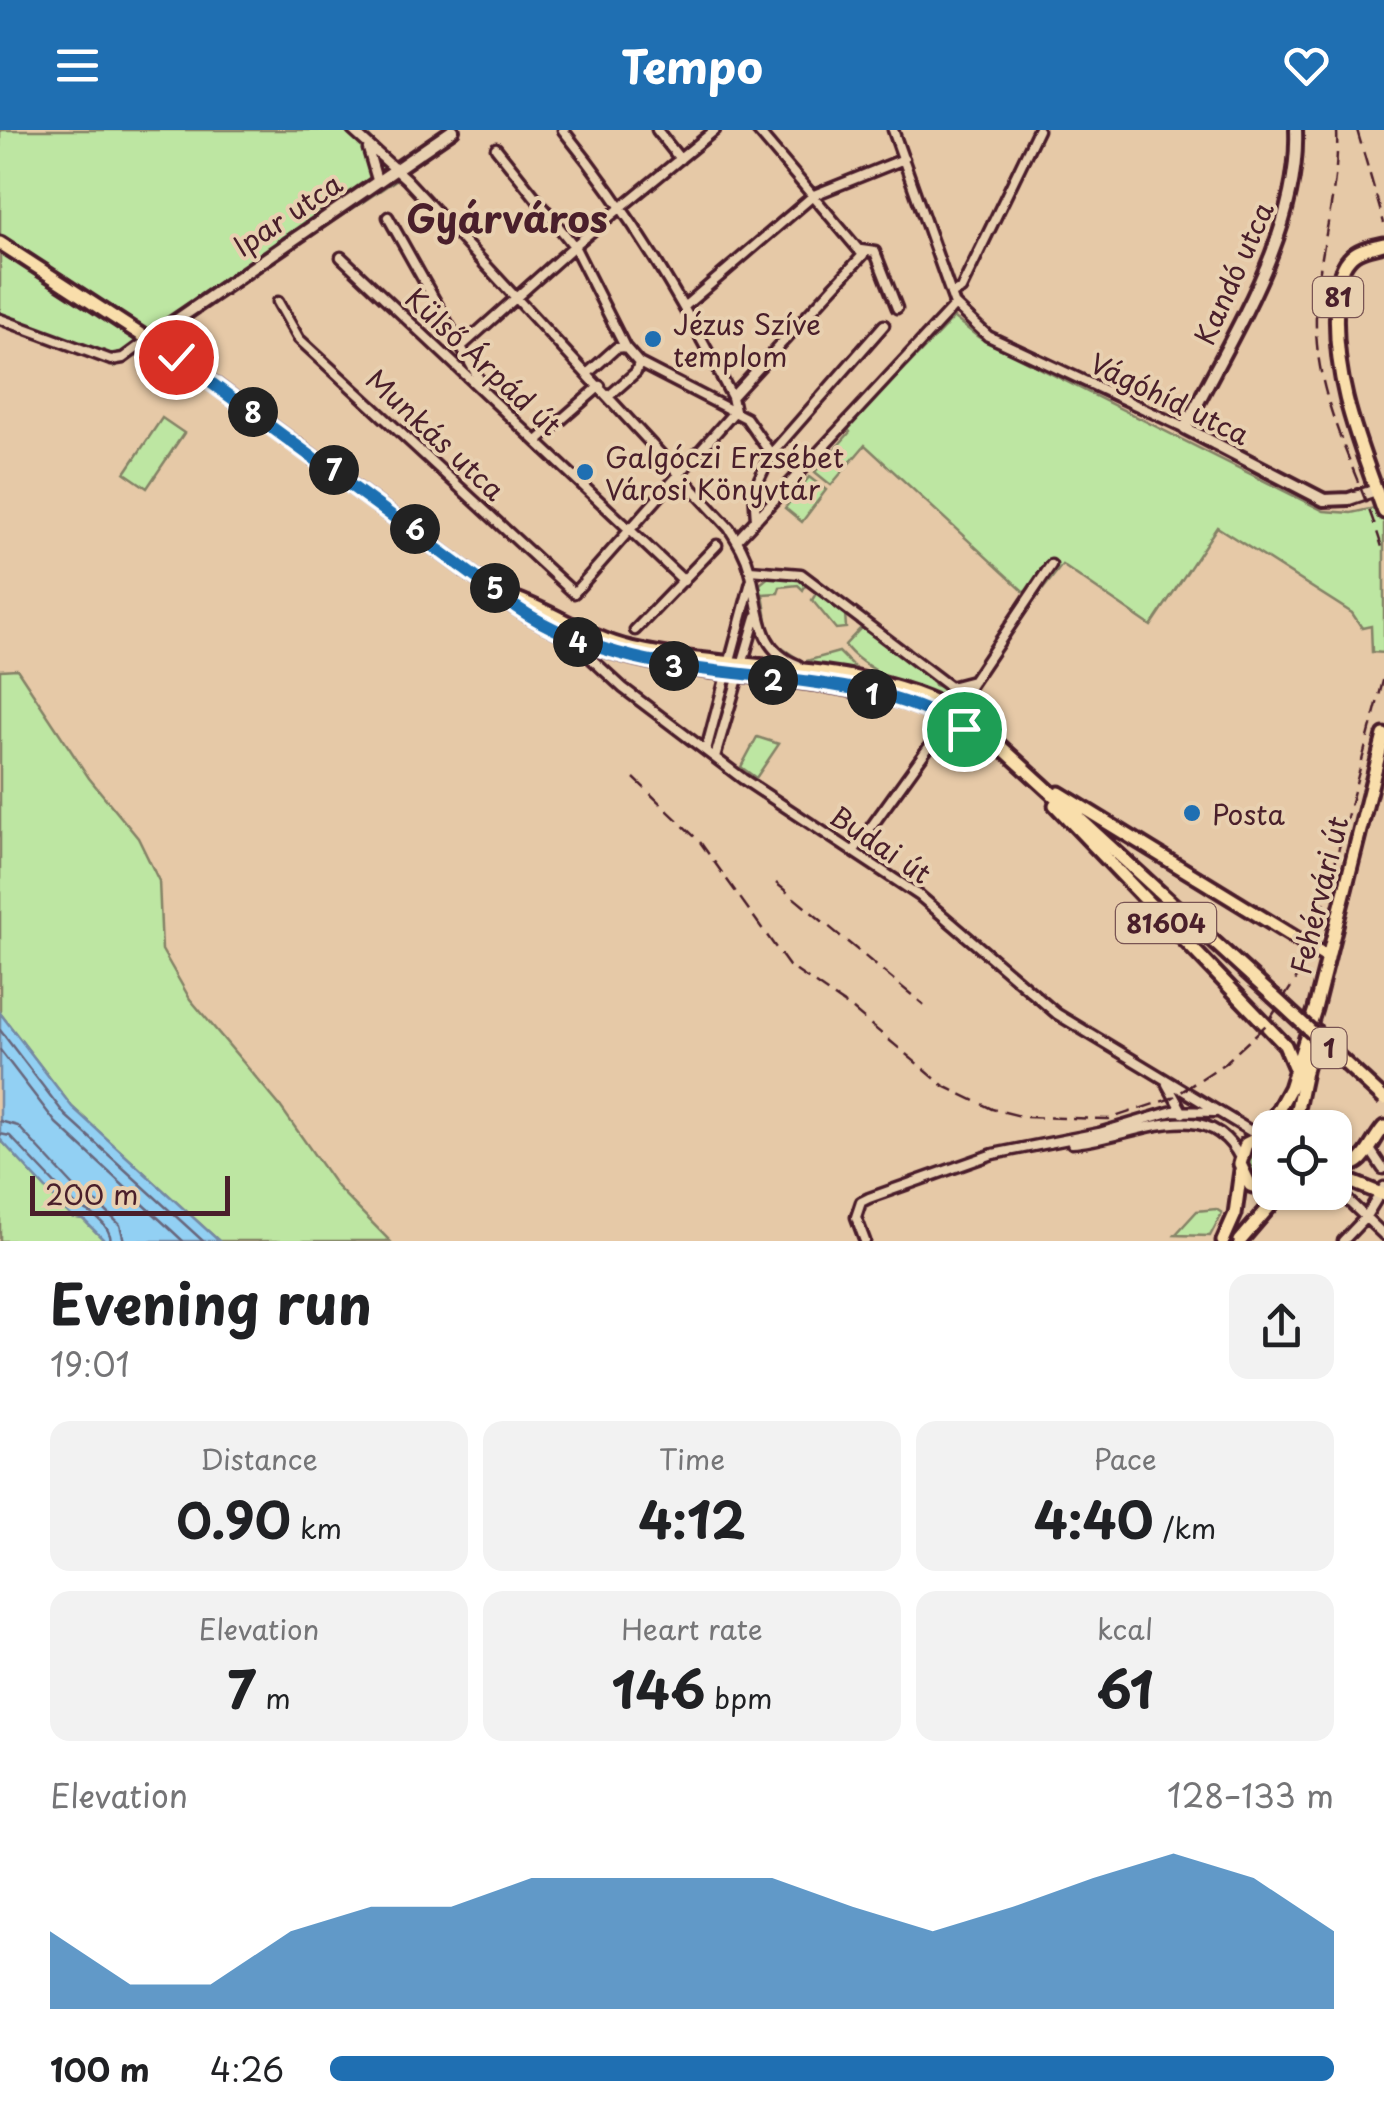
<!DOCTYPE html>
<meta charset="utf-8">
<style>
body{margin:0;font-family:"Playpen Sans",sans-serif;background:#f2f2f2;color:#202124;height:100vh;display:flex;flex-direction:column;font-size:38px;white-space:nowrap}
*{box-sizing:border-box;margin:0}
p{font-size:32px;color:#757577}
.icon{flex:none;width:55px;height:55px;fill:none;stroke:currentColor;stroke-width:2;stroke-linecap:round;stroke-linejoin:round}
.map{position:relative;height:1111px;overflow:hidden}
.drawer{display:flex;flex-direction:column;background:#fff;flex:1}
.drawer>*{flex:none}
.fabs{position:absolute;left:1252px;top:980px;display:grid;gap:20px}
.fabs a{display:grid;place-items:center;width:100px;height:100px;border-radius:20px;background:#fff;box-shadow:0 2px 8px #0004;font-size:50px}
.scale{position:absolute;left:30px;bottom:25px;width:200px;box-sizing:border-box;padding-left:10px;border:5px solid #4a1f2b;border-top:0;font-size:28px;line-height:35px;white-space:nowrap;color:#4a1f2b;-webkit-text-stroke:8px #e8d0b0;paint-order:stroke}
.pin{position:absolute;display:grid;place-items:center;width:85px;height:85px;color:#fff;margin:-42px;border:5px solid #fff;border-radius:50%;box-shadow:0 2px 10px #0007}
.km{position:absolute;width:50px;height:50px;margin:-25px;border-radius:50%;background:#222;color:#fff;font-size:28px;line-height:50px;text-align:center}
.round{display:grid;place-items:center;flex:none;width:105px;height:105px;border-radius:20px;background:#f2f2f2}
.overview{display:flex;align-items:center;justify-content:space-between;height:170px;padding:0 50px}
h1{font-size:55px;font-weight:700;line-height:75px}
.stats{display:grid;grid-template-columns:repeat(3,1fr);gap:15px;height:170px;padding:10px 50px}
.stats div{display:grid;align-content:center;border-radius:20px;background:#f2f2f2;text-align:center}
.stats b{font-size:50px;font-weight:700}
.stats small{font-size:28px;font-weight:400}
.stats p{font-size:28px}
.chart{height:280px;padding:20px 50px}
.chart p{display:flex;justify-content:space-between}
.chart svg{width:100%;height:180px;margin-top:10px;fill:#1f6fb2;opacity:.7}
ul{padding:0 50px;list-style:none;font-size:32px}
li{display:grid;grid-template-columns:160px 120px 1fr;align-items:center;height:75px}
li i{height:25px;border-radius:12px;background:#1f6fb2}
header{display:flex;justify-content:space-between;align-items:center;height:130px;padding:0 50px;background:#1f6fb2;color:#fff;font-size:45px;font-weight:700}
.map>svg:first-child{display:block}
.green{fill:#bde6a2;stroke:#848266;stroke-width:2.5}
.water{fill:#92d0f3;stroke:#7589a3;stroke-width:2.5}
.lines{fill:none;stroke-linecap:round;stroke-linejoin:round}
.shore{stroke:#67667b;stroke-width:2.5}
.street-casing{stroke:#4a1f2b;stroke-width:15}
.secondary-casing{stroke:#4a1f2b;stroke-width:18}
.primary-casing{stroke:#4a1f2b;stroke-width:19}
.street{stroke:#e8d0b0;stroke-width:8}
.secondary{stroke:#e8d0b0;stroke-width:10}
.primary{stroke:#f9deab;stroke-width:11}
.rail{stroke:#4a1f2b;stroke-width:2.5;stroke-dasharray:15 8;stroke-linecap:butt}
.primary-bridge-casing{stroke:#4a1f2b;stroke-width:19;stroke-linecap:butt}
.primary-bridge{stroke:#f9deab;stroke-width:11}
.route-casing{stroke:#fff;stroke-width:20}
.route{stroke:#1f6fb2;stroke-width:12}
.poi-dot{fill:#1f6fb2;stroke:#e8d0b0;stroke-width:4}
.labels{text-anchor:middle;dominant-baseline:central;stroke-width:8;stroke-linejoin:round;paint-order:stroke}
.shield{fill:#e8d0b0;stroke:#795453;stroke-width:2.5}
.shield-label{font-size:25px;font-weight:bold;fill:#4a1f2b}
.street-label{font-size:28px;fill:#4a1f2b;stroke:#e8d0b0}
.poi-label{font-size:28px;fill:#4a1f2b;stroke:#e8d0b0;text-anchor:start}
.district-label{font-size:38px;font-weight:bold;fill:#4a1f2b;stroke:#e8d0b0}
</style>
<header><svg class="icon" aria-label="menu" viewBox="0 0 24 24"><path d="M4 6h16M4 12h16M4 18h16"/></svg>Tempo<svg class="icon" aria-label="heart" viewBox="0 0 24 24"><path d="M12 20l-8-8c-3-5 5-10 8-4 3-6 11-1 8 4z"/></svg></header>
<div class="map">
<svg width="1384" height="1111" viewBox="0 0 1384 1111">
<rect width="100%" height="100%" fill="#e6c9a7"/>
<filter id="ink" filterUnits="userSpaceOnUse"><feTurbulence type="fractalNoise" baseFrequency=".01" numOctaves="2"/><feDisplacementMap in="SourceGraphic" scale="20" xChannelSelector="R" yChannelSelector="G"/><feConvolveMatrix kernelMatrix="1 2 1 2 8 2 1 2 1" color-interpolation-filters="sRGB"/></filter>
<g filter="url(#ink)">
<!-- green -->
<path class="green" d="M0,0h363l42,44 -291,193 -54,-26 -60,-21z
M954,188l24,19 346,174 27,2 33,-7v147l-12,-1 -1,-26 -9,2 -10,-15 -135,-86 -66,99 -89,-61 -28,36 -169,-156 -34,40 -16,-13 35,-40 -3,-4z
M162,288l22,15 -37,55 -22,-15z
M809,347l17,13 -24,32 -17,-14z
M771,445l28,4 7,5 -3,6 -5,-5 -18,2 -2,6 -15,1 7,46 33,22 36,-10 19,19c-80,-6 -91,-6 -98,-87z
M817,462l28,21 1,15 -10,1 -24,-29z
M861,498l70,47 3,10 18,5 -1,9c-25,0 -92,-32 -106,-54z
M17,539l72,109 49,60 21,43 3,69 28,49 90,107 57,81 53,54h-171l-147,-134 -72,-94v-343z
M757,607l22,7 -23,34 -15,-11z
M1270,1008v48l-14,-6 -8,-19 7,-14z
M0,1009l72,78 11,2 22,22h-105z
M1216,1079l6,4 -12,23 -35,-1 22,-24z"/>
<!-- water -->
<path class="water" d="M0,883l72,94 147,134h-114l-22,-22 -11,-2 -72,-78z"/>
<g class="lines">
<!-- shore -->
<path class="shore" d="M0,900l65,85 138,126
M0,920l56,73 127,118
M0,991l18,5 65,70 16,8 21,21 4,16
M0,1004l10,2 67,71c14,4 33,18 34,34"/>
<!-- street casing -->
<g class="street-casing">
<path id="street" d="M352,0l54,49 323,349c9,14 17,27 21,43 11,38 5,78 48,94
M657,0l23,29
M893,0l62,175 33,31 197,92
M496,18l78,98 51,101
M368,19l9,31
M388,87l95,169
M861,120l14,2 22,56
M341,127l343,324
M951,164l10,-5 77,-159
M278,172l21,37 275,254 161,-182 -3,-14c-52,-100 -98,-179 -169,-267
M685,176l129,-111 90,-36
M0,189l111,41 12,-2 26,-19
M462,216l112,-100 141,-116
M639,233l107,55 25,36 -17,36 2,30
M588,243l28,-25 9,-1 14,16 -3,9 -27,24
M732,267l131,-142 -106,-125
M537,311l63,-55
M771,324l113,-129
M737,410l218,-235
M750,440l51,4 149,113 23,-6
M635,500l82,-85
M571,510l52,48 120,91 177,117 137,118 200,121
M953,581l98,-146
M706,620l45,-168
M715,627l41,-140
M853,722l88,-122
M1167,954l16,29
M1072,1013c56,-3 134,-53 168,15
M1369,1018l14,21
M1335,1058l49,47
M865,1111l-9,-24 5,-15 8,-4 124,-44 106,-21 74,-22 42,1
M1343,1111l22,-23 19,-31"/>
</g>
<!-- secondary casing -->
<g class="secondary-casing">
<path id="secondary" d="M1296,0c4,104 -66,207 -111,298l139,72 25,-1 27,-9
M149,209l304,-209"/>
</g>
<!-- primary casing -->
<g class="primary-casing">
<path id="primary" d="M0,113l189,123 327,241c118,80 248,57 378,92 39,10 70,31 104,50
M1384,114c-12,3 -27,5 -35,15 -10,11 -11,29 -12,44 -5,76 22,139 47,209
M511,467c42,14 76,41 120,51 113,26 245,9 344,75l298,273
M1059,663l269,165
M1055,675l230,240 9,21
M1293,998l21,-99
M1266,1002l24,-44 25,-79 69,-274
M1270,1002l-24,12 -6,20 10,21 20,7
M1335,1033c29,11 33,-18 49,-36
M1335,1045l49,20
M1223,1111l12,-27 6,-44
M1240,1111l42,-49"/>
</g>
<!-- street -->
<use href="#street" class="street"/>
<!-- secondary -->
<use href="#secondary" class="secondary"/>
<!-- primary -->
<use href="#primary" class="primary"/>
<!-- rail -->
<path class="rail" d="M1337,0c3,68 -23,130 -21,198 2,82 46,149 68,226
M1357,0l27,93
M634,648l66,64 89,124 63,43 92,77 48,23 33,8 84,2 63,-21 53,-35 41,-38 31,-47 20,-47 67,-254
M776,753l148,122"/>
<!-- primary-bridge casing -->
<g class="primary-bridge-casing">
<path id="primary-bridge" d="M1273,866l111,103"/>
</g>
<!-- primary-bridge -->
<use href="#primary-bridge" class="primary-bridge"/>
</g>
</g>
<g class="lines" filter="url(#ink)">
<!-- route casing -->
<g class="route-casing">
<path id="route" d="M176,227l340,250c144,97 311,41 448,122"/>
</g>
<!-- route -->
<use href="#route" class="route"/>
</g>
<!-- markers -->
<g class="poi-dot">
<circle cx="653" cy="209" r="10"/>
<circle cx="585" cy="342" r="10"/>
<circle cx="1192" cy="683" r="10"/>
</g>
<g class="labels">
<!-- shield labels -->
<g class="shield">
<rect x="1313" y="147" width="50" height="40" rx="8"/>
<rect x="1116" y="773" width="100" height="40" rx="8"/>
<rect x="1311.5" y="898" width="35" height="40" rx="8"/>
</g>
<g class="shield-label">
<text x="1338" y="167">81</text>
<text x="1166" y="793">81604</text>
<text x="1329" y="918">1</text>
</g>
<!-- street labels -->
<g class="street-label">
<text transform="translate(287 84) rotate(-34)">Ipar utca</text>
<text transform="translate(1233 143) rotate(-66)">Kandó utca</text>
<text transform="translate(484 231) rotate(43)">Külső Árpád út</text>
<text transform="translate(1170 268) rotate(26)">Vágóhíd utca</text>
<text transform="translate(436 304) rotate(43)">Munkás utca</text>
<text transform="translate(881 714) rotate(34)">Budai út</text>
<text transform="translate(1318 765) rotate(-76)">Fehérvári út</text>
</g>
<!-- poi labels -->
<g class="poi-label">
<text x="673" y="193">Jézus Szíve<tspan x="673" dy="32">templom</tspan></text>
<text x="605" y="326">Galgóczi Erzsébet<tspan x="605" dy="32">Városi Könyvtár</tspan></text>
<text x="1212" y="683">Posta</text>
</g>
<!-- district labels -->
<g class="district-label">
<text x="507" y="87">Gyárváros</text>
</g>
</g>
</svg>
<div class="fabs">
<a><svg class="icon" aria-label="locate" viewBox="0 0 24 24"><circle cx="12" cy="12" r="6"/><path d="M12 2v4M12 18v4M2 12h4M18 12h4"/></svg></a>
</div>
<div class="scale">200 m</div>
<div class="pin" style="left:964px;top:599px;background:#1e9e55"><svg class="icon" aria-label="arrive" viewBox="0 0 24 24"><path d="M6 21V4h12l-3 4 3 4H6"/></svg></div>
<div class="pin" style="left:176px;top:227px;background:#d93025"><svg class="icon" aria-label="check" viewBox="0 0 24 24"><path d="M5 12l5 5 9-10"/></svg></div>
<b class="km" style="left:872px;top:564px">1</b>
<b class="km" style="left:773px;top:550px">2</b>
<b class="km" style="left:674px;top:536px">3</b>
<b class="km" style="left:578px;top:512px">4</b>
<b class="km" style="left:495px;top:458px">5</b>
<b class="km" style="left:415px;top:399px">6</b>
<b class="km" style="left:334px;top:340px">7</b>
<b class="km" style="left:253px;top:282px">8</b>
</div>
<section class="drawer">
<div class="overview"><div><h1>Evening run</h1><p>19:01</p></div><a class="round"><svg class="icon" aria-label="share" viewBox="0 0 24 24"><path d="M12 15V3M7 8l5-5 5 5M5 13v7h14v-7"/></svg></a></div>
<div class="stats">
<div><p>Distance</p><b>0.90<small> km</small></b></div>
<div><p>Time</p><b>4:12</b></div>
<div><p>Pace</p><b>4:40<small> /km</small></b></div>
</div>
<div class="stats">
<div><p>Elevation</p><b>7<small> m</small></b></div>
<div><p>Heart rate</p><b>146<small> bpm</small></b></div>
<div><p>kcal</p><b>61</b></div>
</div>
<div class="chart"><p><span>Elevation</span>128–133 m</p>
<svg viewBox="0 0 160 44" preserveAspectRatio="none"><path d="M0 44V25L10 38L20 38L30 25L40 19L50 19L60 12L70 12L80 12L90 12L100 19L110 25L120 19L130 12L140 6L150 12L160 25V44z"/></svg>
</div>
<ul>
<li><b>100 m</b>4:26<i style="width:100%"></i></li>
</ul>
</section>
